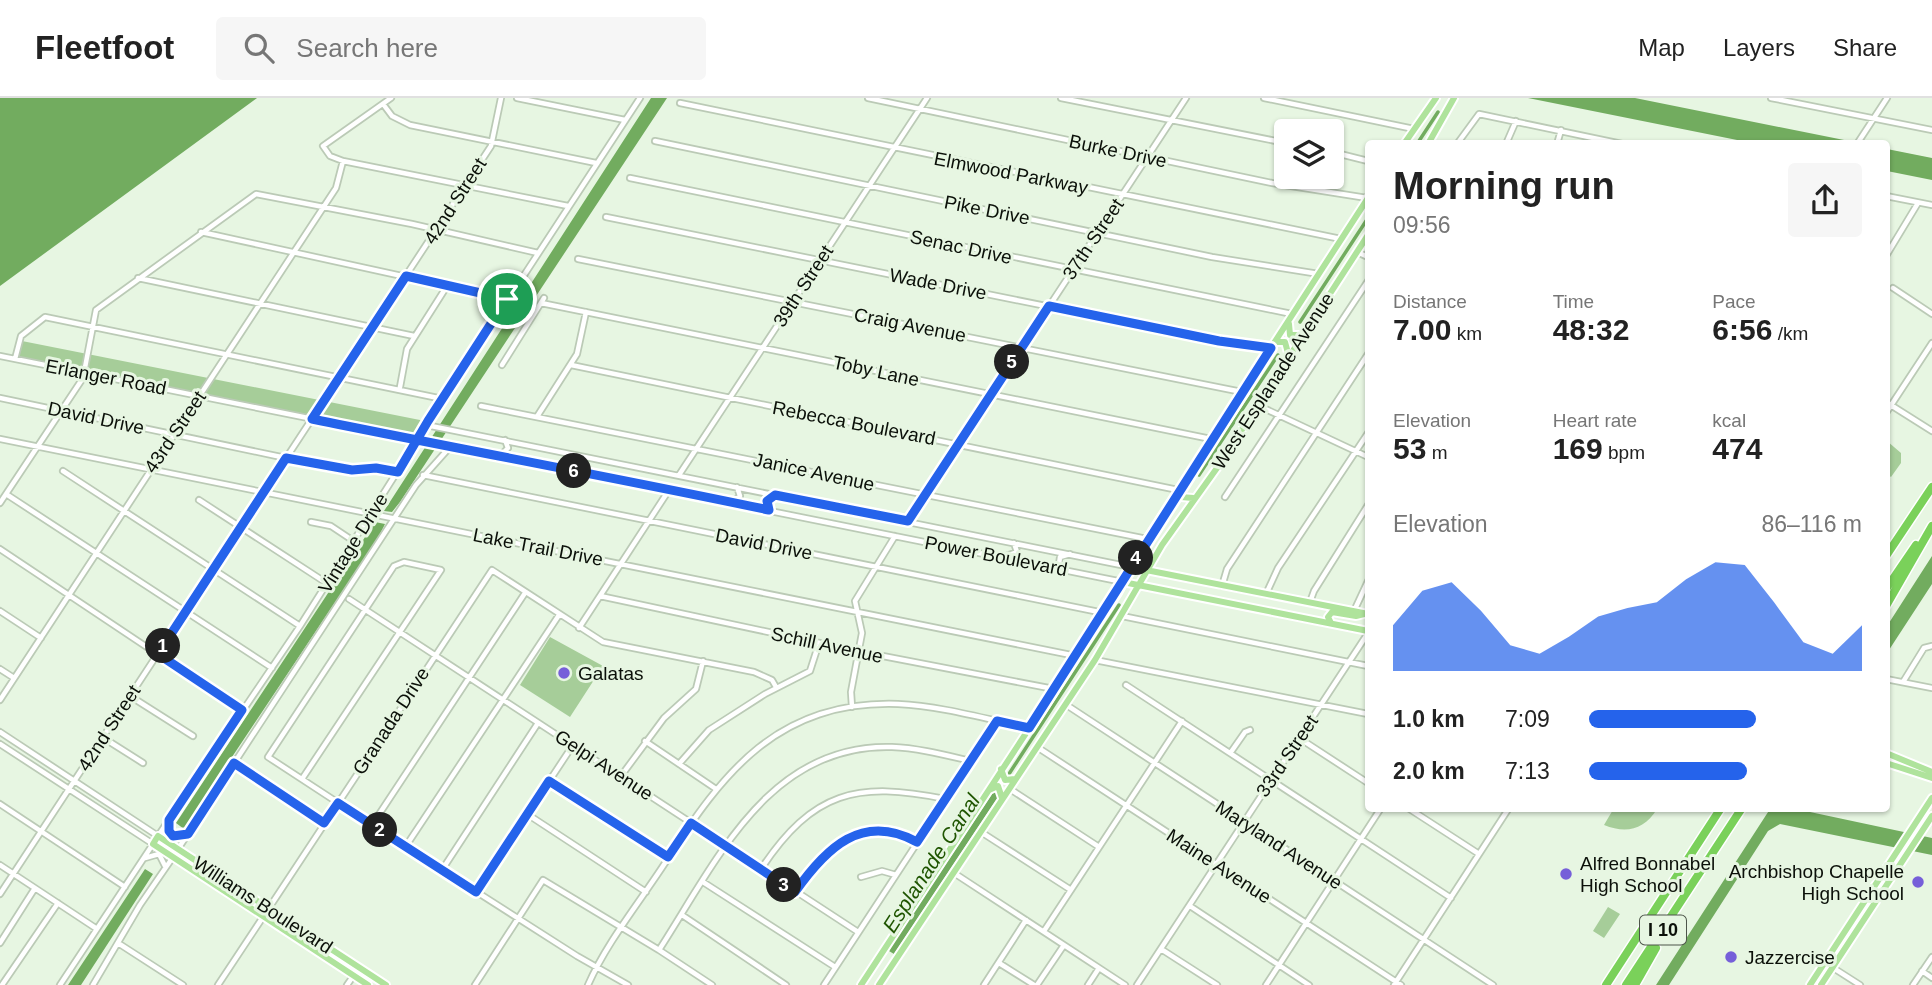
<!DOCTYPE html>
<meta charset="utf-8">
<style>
body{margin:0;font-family:Arial,sans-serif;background:#f6f6f6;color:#222;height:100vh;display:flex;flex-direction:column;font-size:26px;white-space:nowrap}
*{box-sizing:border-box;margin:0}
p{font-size:23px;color:#767676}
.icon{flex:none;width:38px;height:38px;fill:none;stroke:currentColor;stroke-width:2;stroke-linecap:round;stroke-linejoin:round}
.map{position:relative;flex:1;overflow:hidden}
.panel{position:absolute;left:1365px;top:42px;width:525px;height:672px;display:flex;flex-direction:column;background:#fff;border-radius:7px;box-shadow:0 2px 5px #0004}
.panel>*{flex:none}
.tools{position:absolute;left:1274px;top:21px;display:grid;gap:14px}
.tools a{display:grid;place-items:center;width:70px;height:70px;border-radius:7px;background:#fff;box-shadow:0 2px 5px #0004;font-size:35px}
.pin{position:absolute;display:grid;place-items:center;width:60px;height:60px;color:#fff;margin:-30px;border:4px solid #fff;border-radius:50%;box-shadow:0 2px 7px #0007}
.km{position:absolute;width:35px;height:35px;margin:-18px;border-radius:50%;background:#222;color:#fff;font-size:19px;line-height:35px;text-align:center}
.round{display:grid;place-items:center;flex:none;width:74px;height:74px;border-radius:7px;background:#f6f6f6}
.head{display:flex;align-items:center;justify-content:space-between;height:119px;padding:0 28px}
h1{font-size:38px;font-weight:700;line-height:52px}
.stats{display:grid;grid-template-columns:repeat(3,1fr);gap:10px;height:119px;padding:7px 28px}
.stats div{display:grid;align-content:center}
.stats b{font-size:30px;font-weight:700}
.stats small{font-size:19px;font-weight:400}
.stats p{font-size:19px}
.chart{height:196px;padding:14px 28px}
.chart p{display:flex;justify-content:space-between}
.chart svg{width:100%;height:126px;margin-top:7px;fill:#2563eb;opacity:.7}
ul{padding:0 28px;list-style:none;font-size:23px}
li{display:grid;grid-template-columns:112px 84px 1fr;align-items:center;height:52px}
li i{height:18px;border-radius:9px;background:#2563eb}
header{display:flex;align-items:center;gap:42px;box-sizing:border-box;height:98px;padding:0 35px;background:#fff;border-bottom:2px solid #e0e0e0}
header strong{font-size:33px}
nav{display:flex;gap:38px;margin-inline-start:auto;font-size:24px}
.search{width:490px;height:63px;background:#f6f6f6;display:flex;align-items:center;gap:18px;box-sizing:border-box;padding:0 24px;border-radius:7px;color:#767676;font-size:26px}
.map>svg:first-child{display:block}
.green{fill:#a6cd99}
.water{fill:#72ac5f}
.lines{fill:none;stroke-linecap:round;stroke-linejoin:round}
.canal{stroke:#72ac5f;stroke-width:3.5}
.minor-casing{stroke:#bbcab6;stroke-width:8}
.major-casing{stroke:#fff;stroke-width:10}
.highway-casing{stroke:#fff;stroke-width:11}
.minor{stroke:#fff;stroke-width:4.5}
.major{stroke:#afe39c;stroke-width:6}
.highway{stroke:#7ad15a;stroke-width:8}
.route-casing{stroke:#fff;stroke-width:14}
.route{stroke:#2563eb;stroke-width:9}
.poi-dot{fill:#765fd9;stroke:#e7f6e2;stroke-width:2.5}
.labels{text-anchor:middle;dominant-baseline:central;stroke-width:6;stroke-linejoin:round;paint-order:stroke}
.shield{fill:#e7f6e2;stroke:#4d554a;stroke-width:2}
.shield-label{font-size:18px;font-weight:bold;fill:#0b1009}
.street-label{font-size:19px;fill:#0b1009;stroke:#e7f6e2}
.poi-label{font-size:19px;fill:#0b1009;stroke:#e7f6e2;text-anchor:start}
.water-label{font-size:21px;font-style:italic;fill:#1f5501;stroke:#e7f6e2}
</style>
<header>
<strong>Fleetfoot</strong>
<div class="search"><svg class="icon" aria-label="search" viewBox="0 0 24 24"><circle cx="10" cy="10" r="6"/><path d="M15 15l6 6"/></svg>Search here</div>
<nav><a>Map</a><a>Layers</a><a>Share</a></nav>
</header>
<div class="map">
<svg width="1932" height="887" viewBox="0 0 1932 887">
<rect width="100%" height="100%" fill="#e7f6e2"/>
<!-- green -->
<path class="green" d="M22,243l403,80 -8,16 -400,-81z
M1887,343l14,12v10l-10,14 -4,-3z
M550,539l53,29 -33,51 -50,-32z
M1614,710h43v1c-13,21 -31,25 -53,16z
M1608,809l12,7 -16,24 -11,-7z"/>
<!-- water -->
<path class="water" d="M0,0h257l-257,188z
M651,0h16l-267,404 -8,10 -8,-1z
M1528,0h107l224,45h-107z
M1887,51l45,9v22l-45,-9z
M375,424l10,2 -7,14 -194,291 -8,-6z
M1932,458v28l-45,69v-27z
M994,693l6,3 -106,160 -5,-3 2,-4z
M1770,711h26l136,29v17l-152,-31 -12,7 -99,154h-13z
M145,771l8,5 -72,111h-13z"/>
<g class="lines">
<!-- canal -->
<path class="canal" d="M1417,46l21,-32
M1300,224l68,-104
M1199,377l79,-120
M1007,679l112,-172"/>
<!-- minor casing -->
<g class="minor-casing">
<path id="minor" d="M391,0l-68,48 7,10 13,5 225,45
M517,0l108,22
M868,0l404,85 95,15
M1061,0l225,45
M1264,0l150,31
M1771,0l161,32
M680,5l661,136
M383,6l9,12 18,9 186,38
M655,43l557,116 107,17
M1457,46l22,-30 143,30
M1506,46l10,-23
M1557,46l4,-14
M1857,46l30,-46
M1332,54l36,9
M630,80l662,136
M1886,98l46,9
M606,119l613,124 51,7
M201,134l306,67
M1357,154l11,5
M1886,158l32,-53
M578,161l664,133
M138,180l276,58
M1893,190l39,26
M541,205l670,136
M0,258l1123,226
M15,261l6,-23 24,-19 398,82
M502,267l42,-67
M571,267l607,125
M400,289l7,-38 40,-63
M0,300l286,60 66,12 24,-2 22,4
M1886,304l46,29
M1257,307l111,52
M481,308l666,133
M1886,315l46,-70
M538,317l39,-61 9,-42
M426,327l705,142
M0,341l1076,217
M501,357l7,-7 -3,-8
M573,372l-3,-7 8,-7
M63,373l237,155
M423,377l681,138
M679,377l248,-377
M6,396l266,174
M1225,399l143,-216
M199,402l129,84
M733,404l7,-6 -3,-9
M0,405l83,-125 13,-68 160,-116 156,30 126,29
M769,412l-2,-9 7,-5
M908,423l278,-423
M311,424l20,4 24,16
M0,451l241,161
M1006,458l11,-4 -3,-9
M1062,470l-3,-4 1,-7 10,-3
M1222,488l5,-17 141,-215
M1266,496l12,-26 90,-135
M600,498l262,56 192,37
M349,501l509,333
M1310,504l4,-11 54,-86
M0,513l41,27
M1354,513l14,-30
M1122,518l246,50
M579,530l90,-138
M1095,562l273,54
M0,571l14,9
M1886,581l46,9
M1903,584l21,-34 8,-2
M1126,587l325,213
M130,598l63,40
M0,602l336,-512 7,-27
M1065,606l428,281
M852,609l-1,-15 11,-59 -7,-32 40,-65
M0,634l158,104 142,-210 143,-227 197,-301
M102,639l41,26
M1299,640l69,45
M645,643l71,48
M0,646l153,100 -93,141
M1037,649l364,238
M1231,654l14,-20 5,-2
M234,665l90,60
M679,666l30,-34 56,-36 45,-23 9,-28
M621,678l43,-58 32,-29 7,-28
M302,681l139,-209 -37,-8 -10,4 -126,191c34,22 69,45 104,68l205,131 51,29
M549,683l119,76
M1010,691l89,58
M0,706l125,83
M1408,710l71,46
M527,716l119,78
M169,723v10l4,5 15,-2
M372,727l153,-232
M981,734l90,58
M406,748l153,-231
M178,751l238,-364 34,-38
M145,760l14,-4 6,12
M0,767l97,64
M761,771c52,-78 96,-88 184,-70
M442,772l96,-147
M954,775l171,112
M861,779l21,-6 14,4
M703,784l132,85
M476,794l97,-147
M795,794c31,-44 67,-80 122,-50
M0,796l491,-748 10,-48
M1190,808l119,79
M269,810l223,-338 111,72 151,30 18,8 4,7
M682,817l104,70
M1044,833l138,-210
M0,845l35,-55
M118,845l65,42
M1161,851l56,36
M659,852c57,-88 110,-207 233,-203 26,1 53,8 79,14
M1824,864l36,23
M999,865l35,22
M1922,873l10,7
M2,887l56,-82
M93,887l47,-80 33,-48
M218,887l45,-68
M347,887l12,-17
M475,887l68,-105 116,70 53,35
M588,887c19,-43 51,-82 77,-122 58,-91 113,-163 233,-159 43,2 88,15 131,24
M824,887l173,-264
M984,887l42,-65
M1037,887l27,-40
M1088,887l11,-17
M1137,887l231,-352
M1266,887l115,-177
M1394,887l115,-177
M1913,887l19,-28"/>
</g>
<!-- major casing -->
<g class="major-casing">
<path id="major" d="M1404,46l32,-46
M1428,46l26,-46
M1289,226l1,11h12
M1275,244h10l3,11
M1181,389v10l12,1
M1131,469l237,47
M1123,484l245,49
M1331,525l-3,-6 4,-5 24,4 8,-2
M1886,655l46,19
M1886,665l46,15
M1001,671l4,11 10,-1
M989,692l9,-4 4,12
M368,887l-215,-141 5,-8 228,149
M861,887l257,-392 29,-54 221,-341
M879,887l216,-325 67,-115 55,-77 151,-233
M1810,887l122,-187
M1821,887l111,-169"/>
</g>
<!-- highway casing -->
<g class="highway-casing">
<path id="highway" d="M1886,458l46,-69
M1886,491l30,-44
M1886,508l46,-80
M1606,887l115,-177
M1626,887l116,-177
M1635,887l21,-37"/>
</g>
<!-- minor -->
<use href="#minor" class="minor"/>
<!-- major -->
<use href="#major" class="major"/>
<!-- highway -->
<use href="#highway" class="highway"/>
</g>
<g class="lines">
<!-- route casing -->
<g class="route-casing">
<path id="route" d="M507,201l-79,122 -30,51 -22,-4 -24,2 -66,-12 -128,196 84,56 -73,110v11l4,5 15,-2 46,-71 90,60 14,-20 138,89 73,-111 119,76 23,-34 104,69c31,-44 67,-80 122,-50l80,-121 32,7 242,-380 -52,-7 -170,-35 -141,215 -133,-26 -8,6 2,9c-152,-32 -305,-60 -457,-91l94,-143 101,23"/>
</g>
<!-- route -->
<use href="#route" class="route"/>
</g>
<!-- markers -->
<g class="poi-dot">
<circle cx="564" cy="575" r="7"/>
<circle cx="1566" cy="776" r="7"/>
<circle cx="1918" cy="784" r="7"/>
<circle cx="1731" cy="859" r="7"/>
</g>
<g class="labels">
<!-- shield labels -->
<rect class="shield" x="1640" y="817.5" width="46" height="29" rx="5"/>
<g class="shield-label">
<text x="1663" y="832">I 10</text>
</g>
<!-- street labels -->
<g class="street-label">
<text transform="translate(1118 53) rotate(12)">Burke Drive</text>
<text transform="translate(1011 75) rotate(11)">Elmwood Parkway</text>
<text transform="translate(455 103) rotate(-57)">42nd Street</text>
<text transform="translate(987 112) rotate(11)">Pike Drive</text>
<text transform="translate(1093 141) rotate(-56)">37th Street</text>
<text transform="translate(961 149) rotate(12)">Senac Drive</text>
<text transform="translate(938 186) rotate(11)">Wade Drive</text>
<text transform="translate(803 188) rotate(-57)">39th Street</text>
<text transform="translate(910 227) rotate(11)">Craig Avenue</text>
<text transform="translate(876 273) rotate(12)">Toby Lane</text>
<text transform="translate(106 279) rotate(11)">Erlanger Road</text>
<text transform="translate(1273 283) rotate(-57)">West Esplanade Avenue</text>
<text transform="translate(96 320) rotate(12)">David Drive</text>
<text transform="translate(854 325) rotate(11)">Rebecca Boulevard</text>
<text transform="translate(175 334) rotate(-56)">43rd Street</text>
<text transform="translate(814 374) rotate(12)">Janice Avenue</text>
<text transform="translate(353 445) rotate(-58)">Vintage Drive</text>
<text transform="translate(764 446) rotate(11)">David Drive</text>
<text transform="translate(538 449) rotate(11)">Lake Trail Drive</text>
<text transform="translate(996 458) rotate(11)">Power Boulevard</text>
<text transform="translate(827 547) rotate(12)">Schill Avenue</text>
<text transform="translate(391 623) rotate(-57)">Granada Drive</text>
<text transform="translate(109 630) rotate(-57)">42nd Street</text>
<text transform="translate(1287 658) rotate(-56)">33rd Street</text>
<text transform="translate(604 667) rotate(33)">Gelpi Avenue</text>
<text transform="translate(1279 747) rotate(33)">Maryland Avenue</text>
<text transform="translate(1219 768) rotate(33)">Maine Avenue</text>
<text transform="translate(263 807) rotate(33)">Williams Boulevard</text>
</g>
<!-- poi labels -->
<g class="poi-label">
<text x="578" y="575">Galatas</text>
<text x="1580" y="765">Alfred Bonnabel<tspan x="1580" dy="22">High School</tspan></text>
<text x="1904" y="773" text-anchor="end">Archbishop Chapelle<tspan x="1904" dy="22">High School</tspan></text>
<text x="1745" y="859">Jazzercise</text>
</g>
<!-- water labels -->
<g class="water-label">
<text transform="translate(931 765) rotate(-57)">Esplanade Canal</text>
</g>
</g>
</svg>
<div class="tools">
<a><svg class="icon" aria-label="layers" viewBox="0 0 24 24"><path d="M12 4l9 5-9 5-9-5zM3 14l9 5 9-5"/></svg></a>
</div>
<div class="pin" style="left:507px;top:201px;background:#1e9e55"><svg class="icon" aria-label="arrive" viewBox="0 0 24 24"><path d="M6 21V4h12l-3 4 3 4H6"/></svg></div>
<b class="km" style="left:163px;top:548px">1</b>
<b class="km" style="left:380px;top:732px">2</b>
<b class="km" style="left:784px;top:787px">3</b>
<b class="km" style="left:1136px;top:460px">4</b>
<b class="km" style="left:1012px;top:264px">5</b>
<b class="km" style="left:574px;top:373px">6</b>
<section class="panel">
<div class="head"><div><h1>Morning run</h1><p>09:56</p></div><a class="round"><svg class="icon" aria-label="share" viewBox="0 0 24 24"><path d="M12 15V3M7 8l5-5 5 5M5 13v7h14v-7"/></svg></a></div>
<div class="stats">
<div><p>Distance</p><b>7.00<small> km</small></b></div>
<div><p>Time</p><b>48:32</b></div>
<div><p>Pace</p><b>6:56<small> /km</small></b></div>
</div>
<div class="stats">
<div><p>Elevation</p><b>53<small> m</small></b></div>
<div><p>Heart rate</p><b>169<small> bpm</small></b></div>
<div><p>kcal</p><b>474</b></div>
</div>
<div class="chart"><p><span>Elevation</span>86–116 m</p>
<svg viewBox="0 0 160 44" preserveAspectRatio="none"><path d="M0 44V28L10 16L20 13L30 23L40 35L50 38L60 32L70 25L80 22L90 20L100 12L110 6L120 7L130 20L140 34L150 38L160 28V44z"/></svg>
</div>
<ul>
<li><b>1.0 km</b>7:09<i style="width:61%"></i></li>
<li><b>2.0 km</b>7:13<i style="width:58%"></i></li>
</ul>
</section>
</div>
